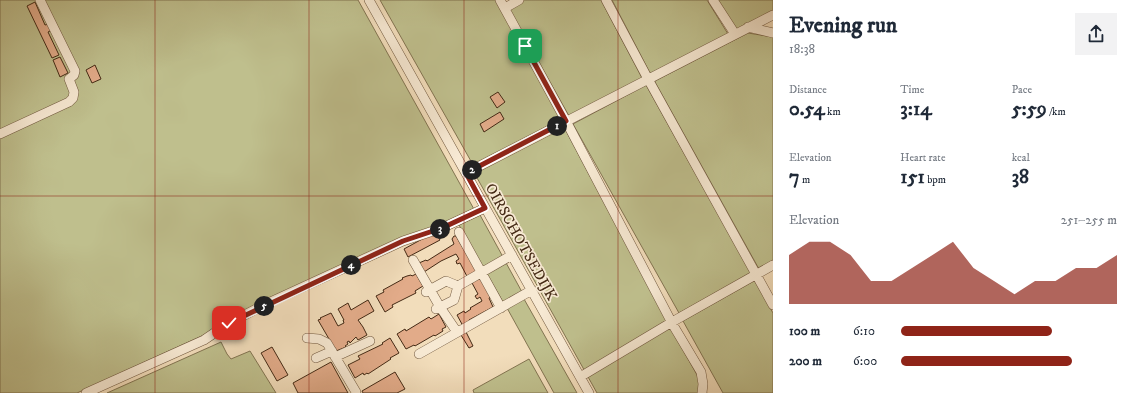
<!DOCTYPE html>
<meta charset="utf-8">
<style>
body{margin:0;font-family:"IM FELL DW Pica",serif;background:#f2f2f3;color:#1f2937;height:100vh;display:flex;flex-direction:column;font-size:15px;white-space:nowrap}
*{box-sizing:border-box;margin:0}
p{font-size:13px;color:#747a83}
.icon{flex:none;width:22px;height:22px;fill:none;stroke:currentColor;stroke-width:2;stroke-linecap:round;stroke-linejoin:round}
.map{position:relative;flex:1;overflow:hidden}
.side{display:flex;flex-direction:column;background:#fff;width:360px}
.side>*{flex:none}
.pin{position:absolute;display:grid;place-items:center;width:34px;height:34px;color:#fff;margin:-17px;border-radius:8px;box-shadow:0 2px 6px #0006}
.km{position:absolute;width:20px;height:20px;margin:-10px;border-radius:50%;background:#222;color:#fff;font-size:11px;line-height:20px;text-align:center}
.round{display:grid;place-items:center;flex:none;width:42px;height:42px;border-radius:0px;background:#f2f2f3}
.head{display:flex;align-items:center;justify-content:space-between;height:68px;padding:0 16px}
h1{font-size:22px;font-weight:800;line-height:30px}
.stats{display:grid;grid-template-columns:repeat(3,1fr);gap:6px;height:68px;padding:4px 16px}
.stats div{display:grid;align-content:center}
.stats b{font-size:20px;font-weight:800}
.stats small{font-size:11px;font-weight:400}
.stats p{font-size:11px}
.chart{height:112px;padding:8px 16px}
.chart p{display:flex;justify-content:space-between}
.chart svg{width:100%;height:72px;margin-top:4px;fill:#8f2418;opacity:.7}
ul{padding:0 16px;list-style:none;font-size:13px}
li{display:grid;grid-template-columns:64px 48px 1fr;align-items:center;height:30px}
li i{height:10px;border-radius:5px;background:#8f2418}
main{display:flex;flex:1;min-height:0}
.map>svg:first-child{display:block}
.green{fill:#bfbf8d;stroke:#827451}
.building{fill:#e2ab89;stroke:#442a15}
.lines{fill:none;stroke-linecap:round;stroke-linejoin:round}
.minor-casing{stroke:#70573e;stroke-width:10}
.minor{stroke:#f7e9d3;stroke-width:9}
.route-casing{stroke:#fff;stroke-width:8}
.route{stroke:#8f2418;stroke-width:5}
.grid{fill:none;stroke:#8f2418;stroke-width:1;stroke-opacity:0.55}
.labels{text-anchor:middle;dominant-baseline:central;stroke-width:3.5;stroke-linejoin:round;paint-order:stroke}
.street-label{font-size:15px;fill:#442a15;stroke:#f7e9d3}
</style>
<main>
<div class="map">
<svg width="773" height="393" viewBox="0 0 773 393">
<rect width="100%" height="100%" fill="#f2ddbb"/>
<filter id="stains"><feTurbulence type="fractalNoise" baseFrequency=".005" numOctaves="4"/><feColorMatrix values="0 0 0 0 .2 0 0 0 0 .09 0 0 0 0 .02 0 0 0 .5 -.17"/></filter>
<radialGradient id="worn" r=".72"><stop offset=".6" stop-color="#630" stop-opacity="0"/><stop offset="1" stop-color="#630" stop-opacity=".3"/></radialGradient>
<!-- green -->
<path class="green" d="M0,0h358l117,211 -398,182h-77z
M380,0h116l65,119 -84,45 -5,-1z
M523,0h78l41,78 -73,38 -60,-107z
M612,0h95l21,34 -75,40 -3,-1z
M716,0h57v11l-36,20z
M748,33l25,4v223l-14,9 -104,-187v-1z
M646,85l105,188 -72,40 -106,-189z
M564,127l107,201 36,65h-110l-121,-217 -1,-3 2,-1z
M480,215l23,42 -17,10h-4l-23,-42z
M505,261l17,31 -19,10 -16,-28z
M754,281l2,2 17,30v80h-50l-40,-72z
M524,299l53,94h-23l-47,-85z
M221,342l6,12 4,5 19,-8 26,42h-169z
M529,359l19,34h-74l-1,-3z"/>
<!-- building -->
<path class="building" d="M35,2l10,23 4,-1 3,6 -4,2 11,23 -7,3 -25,-52z
M60,57l8,16 -8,4 -7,-17z
M95,65l6,14 -9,4 -6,-13z
M498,92l7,10 -8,6 -7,-11z
M500,112l4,7 -20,13 -4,-8z
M435,232l5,8 -32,17 -4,-8z
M454,236h2l35,60 -2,2 4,9 -24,13 1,2 -7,4 -6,-11 7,-4 1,2 6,-4 -1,-1 12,-7 -2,-4 -3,2 -2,-3 3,-2 -6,-11 -1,1 -11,-21 -3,1 -1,-3 3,-2 -3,-5 -15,7 -17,11 -5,-9 7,-3 1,1 27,-17 -2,-5z
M416,274l7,12 -8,5 1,2 -24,12 1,2 -8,5 -9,-16 8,-4 -1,-2 20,-11 -1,-1 5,-2 4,-1 1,1z
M368,300l6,11 -16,9 5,7 4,8 -9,5 -2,-3 -6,6 -1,-2 -2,1 1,2 -3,2 1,1 -10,4 -18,-31 3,-1 -1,-1 11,-5 7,13 6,-3 -1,-3h1l-6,-11 10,-6 3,7z
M439,314l7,13 -4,2 1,2 -8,5 -1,-1 -19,11 -1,-1 -8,4 -9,-15 8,-5 1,2 23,-14 2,2z
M466,332l7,14 -4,2 -8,-13z
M390,338l9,15 -9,5 1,1 -23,15 -1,-1 -3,2 -1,-2 -8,5 -7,-13 12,-6 -2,-3 25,-12 -1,-1z
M272,347l16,28 -11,6 -16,-28z
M331,362l17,31h-50l-5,-10z
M395,372l10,17 -8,4h-34l-1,-2z"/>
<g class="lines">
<!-- minor casing -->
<g class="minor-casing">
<path id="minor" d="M369,0l220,393
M500,0l66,121 107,204 28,47 2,12 -1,9
M606,0l42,79 125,226
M713,0l22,34
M505,8l14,-8
M748,27l25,6
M0,134l69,-32 4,-4 1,-6 -5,-13 5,-4 1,-4 -35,-71
M466,173l307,-158
M459,232l42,76
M413,260l27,47 17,25
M426,292l20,-11 12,5
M436,309l18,-9 4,-14 54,-31
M307,338l12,1 8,4 29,49
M419,354l113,-64
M335,357l35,-16
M316,358l16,-7
M580,377l92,-55 101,-57
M86,393l118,-53 25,-17 37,-19 137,-63 39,-13 43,-20"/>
</g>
<!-- minor -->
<use href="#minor" class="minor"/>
</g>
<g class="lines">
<!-- route casing -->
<g class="route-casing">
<path id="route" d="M229,323l174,-82 39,-13 43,-20 -19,-35 100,-52 -41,-75"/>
</g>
<!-- route -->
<use href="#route" class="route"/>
</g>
<!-- grid -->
<path class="grid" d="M155,0v393M309,0v393M464,0v393M618,0v393M0,196h773"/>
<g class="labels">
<!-- street labels -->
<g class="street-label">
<text transform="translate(521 242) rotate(61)">OIRSCHOTSEDIJK</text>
</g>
</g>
<rect width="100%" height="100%" filter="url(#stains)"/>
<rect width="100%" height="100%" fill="url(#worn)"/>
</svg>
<div class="pin" style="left:525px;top:46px;background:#1e9e55"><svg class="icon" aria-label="arrive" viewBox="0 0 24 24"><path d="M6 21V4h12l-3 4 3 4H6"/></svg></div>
<div class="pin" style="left:229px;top:323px;background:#d93025"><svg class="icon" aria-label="check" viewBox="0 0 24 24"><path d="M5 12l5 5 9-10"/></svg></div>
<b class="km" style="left:557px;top:126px">1</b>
<b class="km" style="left:472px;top:170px">2</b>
<b class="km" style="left:440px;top:229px">3</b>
<b class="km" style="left:351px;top:265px">4</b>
<b class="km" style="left:264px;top:306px">5</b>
</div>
<section class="side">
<div class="head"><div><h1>Evening run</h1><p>18:38</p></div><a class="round"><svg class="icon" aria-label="share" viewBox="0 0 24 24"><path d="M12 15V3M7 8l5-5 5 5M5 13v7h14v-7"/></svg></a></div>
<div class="stats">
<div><p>Distance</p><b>0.54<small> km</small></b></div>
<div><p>Time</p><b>3:14</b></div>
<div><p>Pace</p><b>5:59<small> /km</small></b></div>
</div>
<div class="stats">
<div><p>Elevation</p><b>7<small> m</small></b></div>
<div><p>Heart rate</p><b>151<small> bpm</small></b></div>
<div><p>kcal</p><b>38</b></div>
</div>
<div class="chart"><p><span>Elevation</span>251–255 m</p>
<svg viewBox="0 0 160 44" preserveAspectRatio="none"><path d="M0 44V14L10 6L20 6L30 14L40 30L50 30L60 22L70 14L80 6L90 22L100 30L110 38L120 30L130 30L140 22L150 22L160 14V44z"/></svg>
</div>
<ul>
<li><b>100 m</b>6:10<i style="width:70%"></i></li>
<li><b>200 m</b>6:00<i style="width:79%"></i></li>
</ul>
</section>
</main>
